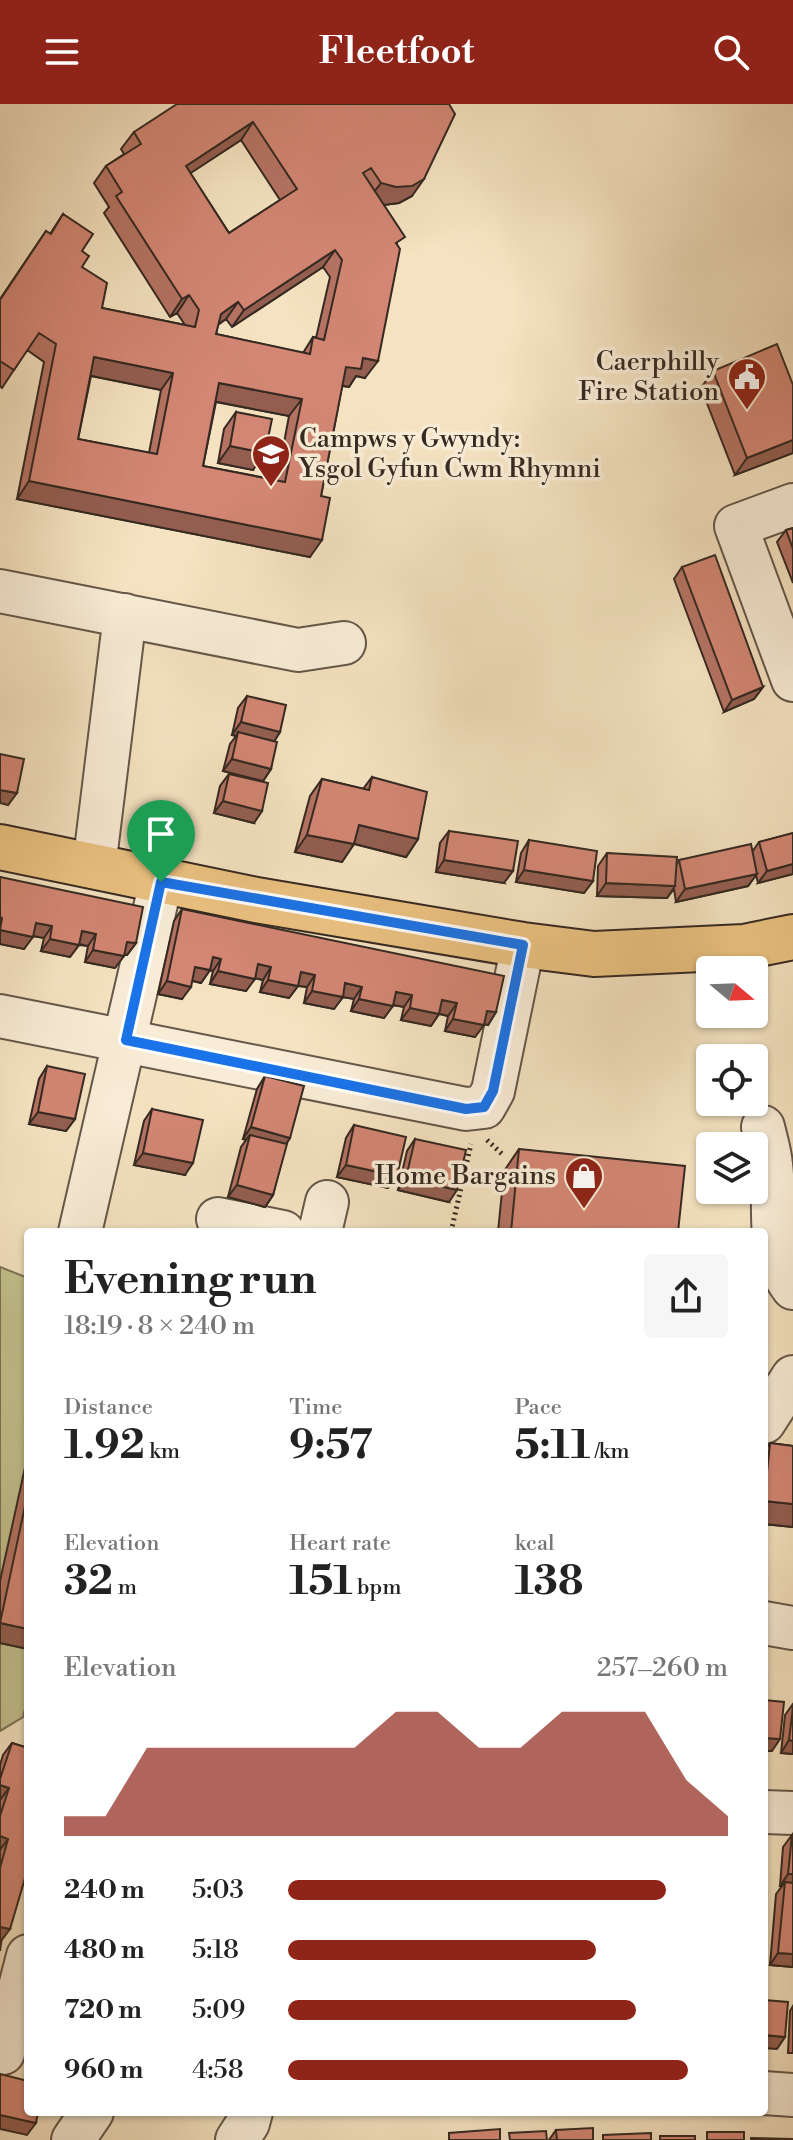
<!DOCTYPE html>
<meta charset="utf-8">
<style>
body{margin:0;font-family:"Libre Bodoni",serif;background:#f6f6f6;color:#222;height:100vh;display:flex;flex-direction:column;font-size:30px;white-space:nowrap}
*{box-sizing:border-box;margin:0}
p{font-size:26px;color:#767676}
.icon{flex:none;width:44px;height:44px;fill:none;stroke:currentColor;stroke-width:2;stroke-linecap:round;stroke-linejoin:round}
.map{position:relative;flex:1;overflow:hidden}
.side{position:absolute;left:24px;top:1124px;width:744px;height:888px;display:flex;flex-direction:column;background:#fff;border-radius:8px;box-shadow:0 2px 6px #0004}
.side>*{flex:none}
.needle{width:52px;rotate:109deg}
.controls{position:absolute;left:696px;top:852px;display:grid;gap:16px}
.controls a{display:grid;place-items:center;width:72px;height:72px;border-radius:8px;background:#fff;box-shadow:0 2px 6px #0004;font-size:40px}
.pin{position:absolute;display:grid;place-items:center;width:68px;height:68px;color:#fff;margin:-82px -34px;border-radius:50% 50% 50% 0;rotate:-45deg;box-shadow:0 0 8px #0007}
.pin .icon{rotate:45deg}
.round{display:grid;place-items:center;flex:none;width:84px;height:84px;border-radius:8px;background:#f6f6f6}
.overview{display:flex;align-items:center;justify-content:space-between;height:136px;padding:0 40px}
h1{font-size:44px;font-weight:700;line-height:60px}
.figures{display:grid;grid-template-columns:repeat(3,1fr);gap:12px;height:136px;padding:8px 40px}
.figures div{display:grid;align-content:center}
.figures b{font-size:40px;font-weight:700}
.figures small{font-size:22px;font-weight:400}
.figures p{font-size:22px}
.chart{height:224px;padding:16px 40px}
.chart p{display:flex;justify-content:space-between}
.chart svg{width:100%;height:144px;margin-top:8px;fill:#8f2418;opacity:.7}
ul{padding:0 40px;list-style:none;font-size:26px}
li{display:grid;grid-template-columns:128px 96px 1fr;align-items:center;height:60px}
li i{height:20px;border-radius:10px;background:#8f2418}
header{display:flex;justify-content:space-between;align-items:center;height:104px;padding:0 40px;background:#8f2418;color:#fff;font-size:36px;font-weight:700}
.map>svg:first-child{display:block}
.green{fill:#c2c18e;stroke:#7c7558;stroke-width:2}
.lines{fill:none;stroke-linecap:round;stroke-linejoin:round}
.minor-casing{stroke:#655749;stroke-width:46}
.major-casing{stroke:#352921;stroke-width:48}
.path{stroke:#352921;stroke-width:5;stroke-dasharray:2 4;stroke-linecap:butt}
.minor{stroke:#f8ecd6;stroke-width:42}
.major{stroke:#eac180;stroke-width:44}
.wall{fill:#b57363;stroke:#352921;stroke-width:2;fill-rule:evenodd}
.shaded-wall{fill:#935e50;stroke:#352921;stroke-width:2}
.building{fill:#d28673;stroke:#352921;stroke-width:2;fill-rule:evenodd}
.route-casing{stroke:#fff;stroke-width:16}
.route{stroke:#1a73e8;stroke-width:10}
.labels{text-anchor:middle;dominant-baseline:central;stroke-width:7;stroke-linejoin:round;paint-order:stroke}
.poi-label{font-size:26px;fill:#352921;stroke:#f8ecd6;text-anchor:end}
</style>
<header><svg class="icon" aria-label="menu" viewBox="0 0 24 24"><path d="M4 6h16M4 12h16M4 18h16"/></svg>Fleetfoot<svg class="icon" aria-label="search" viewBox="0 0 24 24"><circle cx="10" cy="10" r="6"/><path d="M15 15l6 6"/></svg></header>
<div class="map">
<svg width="793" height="2036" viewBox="0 0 793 2036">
<rect width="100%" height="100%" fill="#f4e2c0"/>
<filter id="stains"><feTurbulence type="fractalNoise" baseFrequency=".0025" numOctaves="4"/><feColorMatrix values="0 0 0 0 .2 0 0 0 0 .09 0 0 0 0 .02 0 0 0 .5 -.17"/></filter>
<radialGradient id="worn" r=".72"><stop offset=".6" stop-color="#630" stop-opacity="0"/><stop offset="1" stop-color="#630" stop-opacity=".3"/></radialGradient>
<!-- green -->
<path class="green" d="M0,1163l28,11v419l-5,20 -23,14z"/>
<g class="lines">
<!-- minor casing -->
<g class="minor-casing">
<path id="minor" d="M793,401l-57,21 57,154
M0,487l298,59 46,-7
M94,763l31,-252
M0,912l466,93 18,-2 9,-16 30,-146
M763,1023c3,13 7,25 8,38 6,44 -7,85 22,123
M218,1115l65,13
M80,1128l81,-350
M320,1128l7,-30
M764,1318l29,-45
M764,1519l29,5
M764,1708l29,1
M3,1949l25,-97
M764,1989l29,2
M73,2036l19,-28
M237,2036l11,-17 3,-11"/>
</g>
<!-- major casing -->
<g class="major-casing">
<path id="major" d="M0,743l256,53 267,45 71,9 150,-7 49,-10"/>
</g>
<!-- path -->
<path class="path" d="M487,1036l15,14
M451,1128l20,-88"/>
<!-- minor -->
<use href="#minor" class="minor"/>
<!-- major -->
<use href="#major" class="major"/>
</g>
<!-- wall -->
<path class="wall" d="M449,0l-37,92 -13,7 -16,2 15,42 -33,131 -9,-2 -7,11 -7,-1 -21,110 -11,61 -293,-58 27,-137 -17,-12 -25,38 -2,-2v-87l46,-68 4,3 13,-20 19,37v16l20,41 83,17 -8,-12 -7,4 -66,-104 5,-6 -15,-24 12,-17 18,-12 -3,-5 13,-17zM241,36l39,60 -51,33 -39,-60zM323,163l7,10 -14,61 -3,-1 -10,16 -87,-19 2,-9 8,-6 6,8zM91,272l70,14 -12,63 -71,-14zM216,298l73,14 -12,64 -74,-14z
M713,267l80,82 -58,22 -34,-87z
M236,308l17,58 -35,-7 6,-34z
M793,424v55l-16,-41 9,-12z
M682,463l81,120 -9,12 -30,13 -50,-133z
M247,592l33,36 -6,9 -3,28 -8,12 -40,-10 7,-27 6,-8 -4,-1 6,-27z
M229,670l25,49 -40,-10 6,-27z
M372,673l46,62 -12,18 -52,-13 -12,18 -47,-10 15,-56 12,-17 41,10z
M449,727l55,52 -68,-11 4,-29z
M793,729v41l-35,9 -2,-8 -8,11 -72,16 -2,-13 -7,9 -70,-2 1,-30 9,-13 70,11 2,-4 73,-8 7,-10z
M529,736l64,41 -9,12 -68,-11 5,-29z
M0,773l136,66 -9,12h-3l-9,13 -30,-6 3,-16 -9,-1 -9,12 -29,-6 3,-13 -11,-2 -9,13 -24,-5z
M182,805l314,103 -8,13 -4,-1 -9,13 -30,-6 3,-15 -9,-2 -8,12 -30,-6 3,-13 -11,-2 -9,13 -33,-7 3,-12 -11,-2 -9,12 -30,-6 3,-16 -9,-1 -9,12 -29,-6 3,-12 -8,-2 -9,13 -36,-7 3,-13 -3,-1 -9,13 -9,-2 -10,18 -24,-5 16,-73z
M47,962l28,53 -9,12 -37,-7 10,-45z
M265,972l25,62 -4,6 -13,51 -8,12 -37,-10 13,-50 5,-7 -3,-1 14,-50z
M152,1005l33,66 -51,-10 10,-44z
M354,1021l43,51 -9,12 -51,-11 9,-39z
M415,1035l34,63 -51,-12 9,-39z
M519,1045l159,83h-180l6,-61z
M770,1339l23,3v81l-29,-3v-72z
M28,1350v195l-28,-6v-62z
M793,1600v50l-12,-1 4,-38z
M12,1639l16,5 -28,203v-186l3,-10z
M792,1731l1,132 -23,-2 6,-71 6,-8h-2l3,-39z
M793,1902v47h-5l2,-42z
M556,2026l37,10h-44z"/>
<!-- shaded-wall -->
<path class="shaded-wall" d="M253,18l-12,18 -67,44 12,-18z
M424,75l-12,17 -13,7 -15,2 -16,-5 13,-17z
M335,146l-12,17 -91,60 12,-17z
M189,191l-12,18 -7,4 12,-18z
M238,198l-12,17 -18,12 13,-17z
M94,253l79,16 -12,17 -79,-16z
M363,254l15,3 -13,17 -9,-2 -7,11 -15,-3 12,-17z
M219,279l83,16 -13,17 -82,-16z
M793,336v13l-58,22 12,-17z
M230,342l35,7 -12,17 -35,-7z
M29,377l293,59 -12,17 -293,-58z
M763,583l-9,12 -30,13 8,-12z
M241,618l39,10 -8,13 -34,-13 -2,4 -4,-1z
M232,655l39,10 -8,12 -40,-10z
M0,686l17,3 -9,12 -8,-2z
M223,697l39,10 -8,12 -40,-10z
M359,721l59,14 -12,18 -59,-15z
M307,731l47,9 -12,18 -47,-10z
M444,756l69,11 -9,12 -68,-11z
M793,760v10l-35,9 9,-12z
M524,766l69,11 -9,12 -68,-11z
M757,770l-9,12 -72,16 9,-13z
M606,779l69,3 -8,12 -70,-2z
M36,819l16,3 -8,12 -17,-3z
M0,826l33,7 -9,12 -24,-5z
M82,827l14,3 -8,12 -14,-3z
M50,835l29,6 -9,12 -29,-6z
M127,838l9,1 -9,12 -9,-1z
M93,846l31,6 -9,12 -30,-6z
M213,853l8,2 -8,12 -9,-2z
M258,860l13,3 -8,13 -13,-3z
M195,863l15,3 -9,13 -15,-4z
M218,867l37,8 -9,12 -36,-7z
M301,868l14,3 -8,12 -15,-2z
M268,876l30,6 -9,12 -29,-6z
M167,877l24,6 -9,12 -24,-5z
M345,879l17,4 -8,12 -17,-3z
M312,887l31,6 -9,12 -30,-6z
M396,888l16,3 -8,12 -16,-3z
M359,895l34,7 -9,12 -33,-7z
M442,896l15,3 -9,13 -15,-4z
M410,904l29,6 -8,12 -30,-6z
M487,907l9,1 -8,13 -9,-2z
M453,915l31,6 -9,12 -30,-6z
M38,1008l37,7 -9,12 -37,-7z
M251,1023l39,11 -8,12 -32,-15 -4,5 -3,-1z
M143,1049l50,10 -8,12 -51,-10z
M346,1061l51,11 -9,12 -51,-11z
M406,1074l51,12 -8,12 -51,-12z
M237,1081l36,10 -8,12 -37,-10z
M764,1397l29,3v23l-29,-3z
M0,1519l28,6v20l-28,-6z
M764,1634l16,1 -8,12h-8z
M789,1636l4,1v13l-12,-1z
M0,1681l9,3 -9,12z
M0,1732l8,3 -8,11z
M788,1770h5v13l-8,-5 -3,4h-2z
M0,1823l10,2 -9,12h-1z
M778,1849l15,1v13l-23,-2z
M764,1931l21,2 -8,12 -13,-1z
M0,2011l36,8 -9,12 -27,-6z"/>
<!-- building -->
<path class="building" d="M177,0h272l6,10 -31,65 -12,7 -16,1 -15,-4 -10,-15 -8,5 42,64 -9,6 4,6 -22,112 -15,-3 -2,11 -15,-2 -25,129 9,2 -8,42 -293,-59 27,-137 -17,-11 -25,37 -14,-9v-61l46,-69 5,3 12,-20 30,20 -11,17 7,5 -7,11 25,16 -5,25 93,19 4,-17 -10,-15 -7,4 -66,-103 6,-4 -16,-26 35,-22 -7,-12zM253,18l44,67 -68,44 -43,-67zM335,146l7,10 -18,80 -11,-3 -3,17 -94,-20 5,-20 17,-12 6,8zM94,253l79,16 -16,81 -79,-15zM219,279l83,16 -17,83 -82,-16z
M777,240l16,41v55l-46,18 -34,-87z
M236,308l36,7 -7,34 -35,-7z
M793,424v21l-7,-19z
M715,451l48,132 -31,13 -50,-133z
M247,592l39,9 -6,27 -39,-10z
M238,628l39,10 -6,27 -39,-10z
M0,650l24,5 -7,34 -17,-3z
M229,670l39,9 -6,28 -39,-10z
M372,673l55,15 -9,47 -59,-14 -5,19 -47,-9 15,-56 47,11z
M449,727l69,10 -5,30 -69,-11z
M793,729v31l-26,7 -8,-29z
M529,736l68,11 -4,30 -69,-11z
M751,740l6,30 -72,15 -6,-29z
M607,749l70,4 -2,29 -69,-3z
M0,773l143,30 -7,36 -9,-1 -3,14 -31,-6 3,-16 -14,-3 -3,14 -29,-6 2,-13 -16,-3 -3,14 -33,-7 2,-12 -2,-1z
M182,805l322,67 -8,36 -9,-1 -3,14 -31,-6 4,-16 -15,-3 -3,14 -29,-6 2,-13 -16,-3 -3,14 -34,-7 3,-12 -17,-4 -2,14 -31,-6 3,-16 -14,-3 -3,14 -30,-6 3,-13 -13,-3 -3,15 -37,-8 3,-12 -8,-2 -3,13 -15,-3 -4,20 -24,-6z
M47,962l38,8 -10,45 -37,-7z
M265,972l39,10 -14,52 -39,-11z
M152,1005l51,11 -10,43 -50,-10z
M354,1021l52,12 -9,39 -51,-11z
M250,1031l37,9 -14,51 -36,-10z
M415,1035l51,11 -9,40 -51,-12z
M519,1045l166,17 -7,66h-167z
M268,1125l12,3h-13z
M770,1339l23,3v58l-29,-3z
M28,1388v137l-28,-6z
M764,1596l20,2 -4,37 -16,-1z
M793,1603v34l-4,-1z
M12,1639l16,5v120l-18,61 -10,-2v-59l8,-29 -8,-3v-20l9,-28 -9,-3v-6z
M792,1731h1v39h-5z
M785,1778l8,1v71l-15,-1z
M764,1896l24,2 -3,35 -21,-2z
M0,1970l28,7v31h10l-2,11 -36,-8z
M593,2024v12h-36l-1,-10z
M500,2025v11h-51v-7z
M546,2027l1,9h-37l-1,-7z
M707,2028h37v8h-37z
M651,2029v7h-48v-5z
M660,2032h35v4h-35z
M751,2034l42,1v1h-42z"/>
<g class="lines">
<!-- route casing -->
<g class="route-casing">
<path id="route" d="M161,778l362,63 -30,146 -9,16 -18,2 -340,-69z"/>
</g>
<!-- route -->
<use href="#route" class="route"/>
</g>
<!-- icons -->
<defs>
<g id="civic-pin" transform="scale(2)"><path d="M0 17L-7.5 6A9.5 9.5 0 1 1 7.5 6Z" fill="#8f2418" stroke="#f8ecd6"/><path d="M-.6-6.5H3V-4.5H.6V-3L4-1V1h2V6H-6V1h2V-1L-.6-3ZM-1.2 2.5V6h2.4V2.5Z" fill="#fff"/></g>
<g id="school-pin" transform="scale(2)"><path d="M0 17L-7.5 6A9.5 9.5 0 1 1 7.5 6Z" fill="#8f2418" stroke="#f8ecd6"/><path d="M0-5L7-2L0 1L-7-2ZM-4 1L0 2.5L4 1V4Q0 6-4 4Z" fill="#fff"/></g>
<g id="shop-pin" transform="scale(2)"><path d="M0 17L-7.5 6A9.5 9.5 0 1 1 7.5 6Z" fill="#8f2418" stroke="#f8ecd6"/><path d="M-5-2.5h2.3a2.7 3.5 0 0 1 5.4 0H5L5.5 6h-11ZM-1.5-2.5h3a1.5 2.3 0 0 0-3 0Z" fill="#fff"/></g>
</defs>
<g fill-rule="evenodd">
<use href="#civic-pin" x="747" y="273"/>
<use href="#school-pin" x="271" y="350"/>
<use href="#shop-pin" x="584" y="1072"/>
</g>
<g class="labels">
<!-- poi labels -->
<g class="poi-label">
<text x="719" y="258">Caerphilly<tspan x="719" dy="30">Fire Station</tspan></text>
<text x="299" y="335" text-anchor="start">Campws y Gwyndy:<tspan x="299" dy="30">Ysgol Gyfun Cwm Rhymni</tspan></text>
<text x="556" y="1072">Home Bargains</text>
</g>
</g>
<rect width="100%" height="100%" filter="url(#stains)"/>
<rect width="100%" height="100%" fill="url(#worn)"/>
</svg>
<div class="controls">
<a><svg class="needle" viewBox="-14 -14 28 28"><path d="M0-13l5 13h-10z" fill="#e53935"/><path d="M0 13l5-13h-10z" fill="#767676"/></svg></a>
<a><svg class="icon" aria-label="locate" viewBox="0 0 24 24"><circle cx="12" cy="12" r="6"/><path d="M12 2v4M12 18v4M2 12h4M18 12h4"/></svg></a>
<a><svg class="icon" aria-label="layers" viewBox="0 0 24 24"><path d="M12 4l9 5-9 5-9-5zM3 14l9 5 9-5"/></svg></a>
</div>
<div class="pin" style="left:161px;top:778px;background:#1e9e55"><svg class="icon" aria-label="arrive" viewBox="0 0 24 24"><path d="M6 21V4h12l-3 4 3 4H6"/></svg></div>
<section class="side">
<div class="overview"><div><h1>Evening run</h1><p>18:19 · 8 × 240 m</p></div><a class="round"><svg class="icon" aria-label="share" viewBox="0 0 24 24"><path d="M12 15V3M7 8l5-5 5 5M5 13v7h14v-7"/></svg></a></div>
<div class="figures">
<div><p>Distance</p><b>1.92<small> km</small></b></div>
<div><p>Time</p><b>9:57</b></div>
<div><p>Pace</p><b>5:11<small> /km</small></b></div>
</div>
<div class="figures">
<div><p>Elevation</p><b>32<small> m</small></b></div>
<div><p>Heart rate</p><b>151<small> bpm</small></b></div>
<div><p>kcal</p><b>138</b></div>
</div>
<div class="chart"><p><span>Elevation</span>257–260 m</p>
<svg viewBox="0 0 160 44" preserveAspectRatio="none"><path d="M0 44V38L10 38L20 17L30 17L40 17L50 17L60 17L70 17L80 6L90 6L100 17L110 17L120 6L130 6L140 6L150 27L160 38V44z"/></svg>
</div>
<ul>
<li><b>240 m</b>5:03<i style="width:86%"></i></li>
<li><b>480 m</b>5:18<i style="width:70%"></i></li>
<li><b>720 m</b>5:09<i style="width:79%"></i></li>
<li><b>960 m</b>4:58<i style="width:91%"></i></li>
</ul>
</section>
</div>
